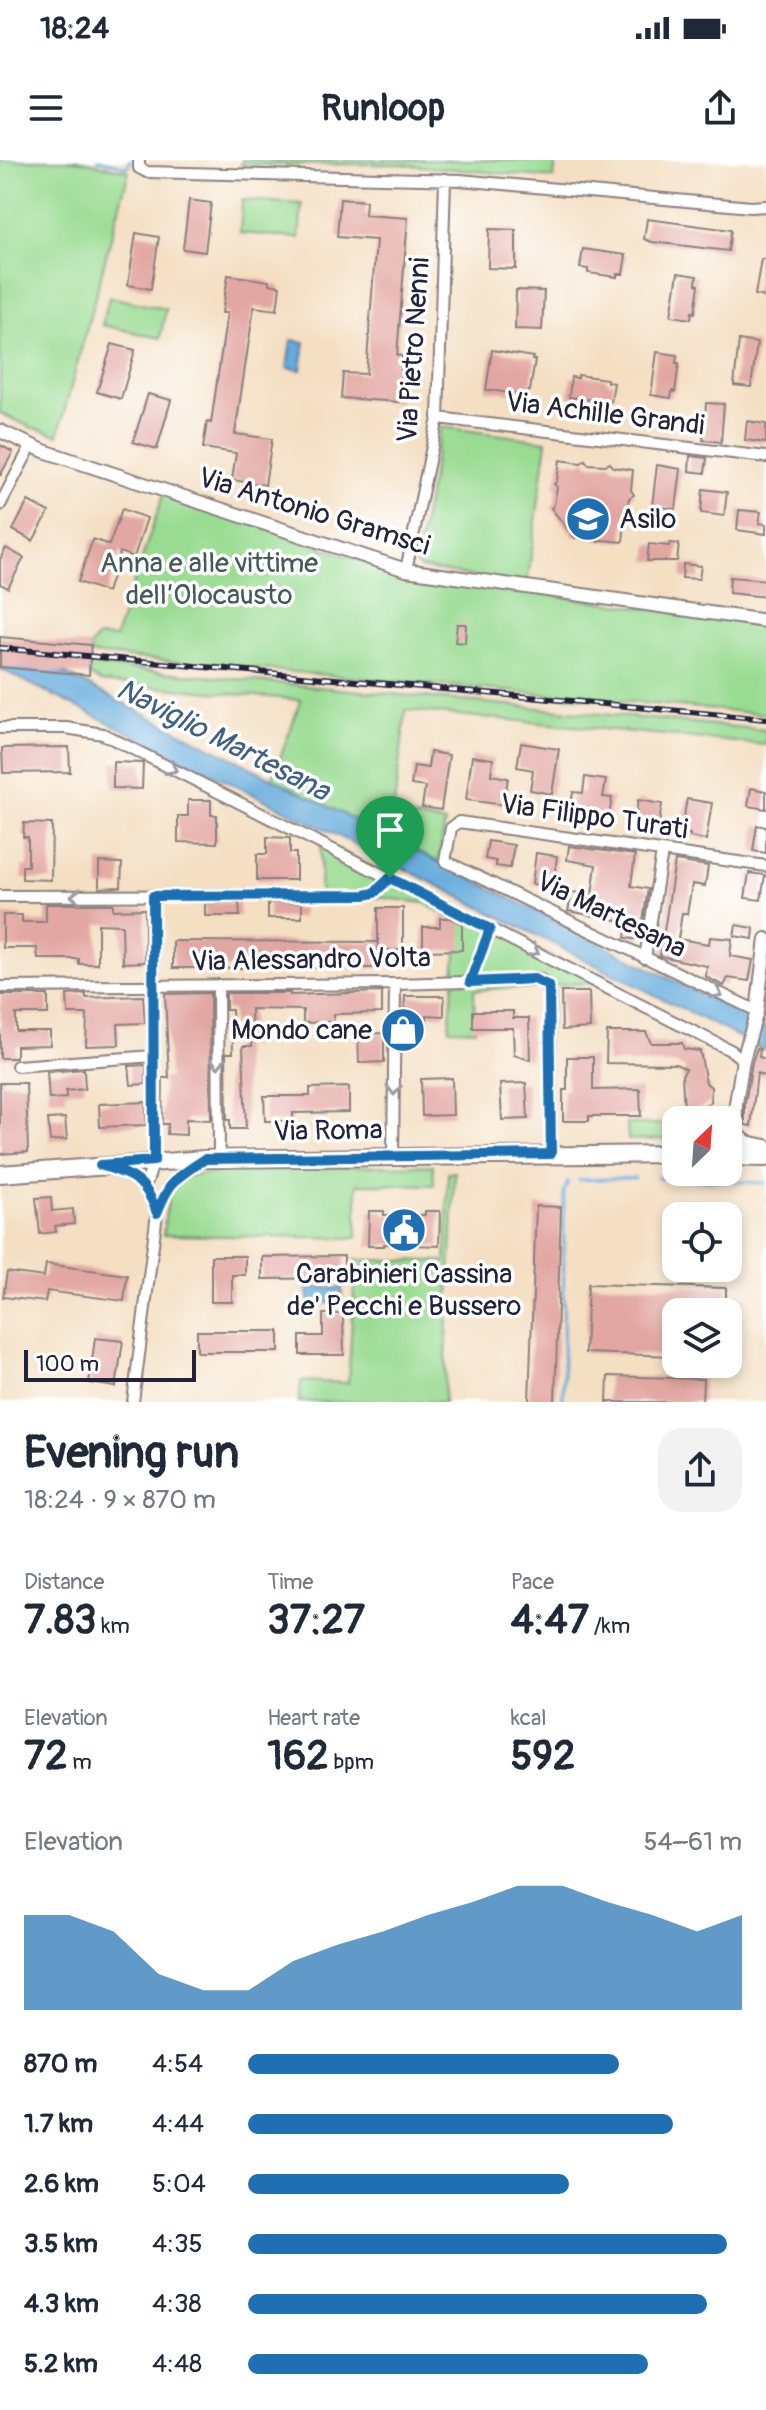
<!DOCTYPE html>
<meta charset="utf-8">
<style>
body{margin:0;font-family:Pangolin,sans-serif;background:#f2f2f3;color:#1f2937;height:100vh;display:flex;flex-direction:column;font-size:30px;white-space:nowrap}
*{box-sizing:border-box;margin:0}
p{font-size:26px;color:#747a83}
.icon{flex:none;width:44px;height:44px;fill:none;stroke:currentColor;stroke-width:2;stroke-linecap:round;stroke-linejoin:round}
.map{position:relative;height:1242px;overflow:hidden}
.details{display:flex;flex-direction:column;background:#fff;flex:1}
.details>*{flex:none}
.needle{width:52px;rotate:25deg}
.buttons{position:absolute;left:662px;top:946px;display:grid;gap:16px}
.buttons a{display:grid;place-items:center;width:80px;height:80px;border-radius:16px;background:#fff;box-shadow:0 4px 12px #0003;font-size:40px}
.scale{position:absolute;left:24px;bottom:20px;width:172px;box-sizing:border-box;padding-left:8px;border:4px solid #22223b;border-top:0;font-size:22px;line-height:28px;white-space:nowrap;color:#22223b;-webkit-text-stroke:6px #fff;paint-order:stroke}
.pin{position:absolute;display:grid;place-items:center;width:68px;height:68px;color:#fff;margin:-82px -34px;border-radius:50% 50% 50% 0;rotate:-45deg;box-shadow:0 0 8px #0007}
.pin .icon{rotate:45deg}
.round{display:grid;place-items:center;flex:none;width:84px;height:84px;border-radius:24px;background:#f2f2f3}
.headline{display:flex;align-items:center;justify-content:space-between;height:136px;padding:0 24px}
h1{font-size:44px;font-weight:700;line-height:60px}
.figures{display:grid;grid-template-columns:repeat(3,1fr);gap:12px;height:136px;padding:8px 24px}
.figures div{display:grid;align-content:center}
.figures b{font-size:40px;font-weight:700}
.figures small{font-size:22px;font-weight:400}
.figures p{font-size:22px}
.chart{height:224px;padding:16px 24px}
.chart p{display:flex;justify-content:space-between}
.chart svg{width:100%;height:144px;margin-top:8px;fill:#1f6fb2;opacity:.7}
ul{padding:0 24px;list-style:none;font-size:26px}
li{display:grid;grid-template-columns:128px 96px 1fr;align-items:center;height:60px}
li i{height:20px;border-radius:10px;background:#1f6fb2}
.status{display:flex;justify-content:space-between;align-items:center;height:56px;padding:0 40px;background:#fff;direction:ltr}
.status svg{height:22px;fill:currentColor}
header{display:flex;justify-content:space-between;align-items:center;height:104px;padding:0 24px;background:#fff;font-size:36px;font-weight:700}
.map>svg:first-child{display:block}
.green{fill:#9adb92;stroke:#5e7e66;stroke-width:2}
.water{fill:#65abdb;stroke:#44668b;stroke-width:2}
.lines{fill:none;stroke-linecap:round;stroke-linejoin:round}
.stream{stroke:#65abdb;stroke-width:3}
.building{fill:#e3a7a3}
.minor-casing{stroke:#8b807f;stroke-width:14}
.tertiary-casing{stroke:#8b807f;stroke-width:16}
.primary-casing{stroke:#8b807f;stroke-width:20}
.minor{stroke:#fff;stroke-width:10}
.tertiary{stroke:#fff;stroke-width:12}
.primary{stroke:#fff;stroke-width:16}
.rail-casing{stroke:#22223b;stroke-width:6}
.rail{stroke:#fff;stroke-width:3;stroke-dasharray:9;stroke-linecap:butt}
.oneway{stroke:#9c9ca7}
.route-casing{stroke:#fff;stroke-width:16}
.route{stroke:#1f6fb2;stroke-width:10}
.labels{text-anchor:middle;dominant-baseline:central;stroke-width:7;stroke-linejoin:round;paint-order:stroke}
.street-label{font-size:28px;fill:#22223b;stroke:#fff}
.poi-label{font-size:28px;fill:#22223b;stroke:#fff;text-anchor:start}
.park-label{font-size:28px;fill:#465a55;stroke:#fff}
.water-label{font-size:30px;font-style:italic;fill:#406083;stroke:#fff}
</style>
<div class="status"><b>18:24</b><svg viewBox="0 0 49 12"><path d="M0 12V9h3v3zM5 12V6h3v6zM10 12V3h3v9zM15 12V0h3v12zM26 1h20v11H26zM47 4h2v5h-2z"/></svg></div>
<header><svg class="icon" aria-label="menu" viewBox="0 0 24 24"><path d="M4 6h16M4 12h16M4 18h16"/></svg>Runloop<svg class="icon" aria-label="share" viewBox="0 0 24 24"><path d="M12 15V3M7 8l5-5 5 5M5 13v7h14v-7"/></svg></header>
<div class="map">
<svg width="766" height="1242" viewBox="0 0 766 1242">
<rect width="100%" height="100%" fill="#fff"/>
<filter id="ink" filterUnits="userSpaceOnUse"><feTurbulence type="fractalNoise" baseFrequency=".0125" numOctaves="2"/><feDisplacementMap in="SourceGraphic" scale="16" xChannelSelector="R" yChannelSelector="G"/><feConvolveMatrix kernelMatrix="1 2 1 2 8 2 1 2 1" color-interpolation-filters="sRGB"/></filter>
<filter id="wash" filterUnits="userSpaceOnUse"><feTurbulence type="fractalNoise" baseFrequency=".006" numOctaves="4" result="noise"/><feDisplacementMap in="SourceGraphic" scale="32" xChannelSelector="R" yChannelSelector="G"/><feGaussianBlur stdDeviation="1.8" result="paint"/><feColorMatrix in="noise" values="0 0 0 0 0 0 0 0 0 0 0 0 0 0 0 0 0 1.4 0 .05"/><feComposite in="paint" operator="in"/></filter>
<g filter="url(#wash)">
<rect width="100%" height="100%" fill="#f4dfc3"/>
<!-- green -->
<path class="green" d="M0,0h78l51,11 -71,264 -28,-8 -30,-14z
M242,0h314l-2,18 -157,-14 -156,1z
M242,40l60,4 -3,34 -59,-5z
M109,137l57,12 -6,29 -58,-13z
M441,267l106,14 -20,144 -107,-17 -5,-3z
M164,333l241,83 361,48v90l-675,-60v-9l7,-8 17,1z
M90,505l676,65v15l-360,-35 -13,104 52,9 -7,41 -166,-84 29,-80 -200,-18 -12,-7z
M321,681l280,141 -127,8 1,40 -26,-1 10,-106 -35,-20 -56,-7 -48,-1z
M627,964h49v15l-48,1z
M433,1005l1,20 -77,-1v54l-194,-3c3,-20 2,-49 23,-58 11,-4 23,-1 38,-8z
M455,1012l-11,230h-145l2,-21 47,2 8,-123 90,1 2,-88z"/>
<!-- water -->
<path class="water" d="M291,180l14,2 -4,28 -14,-2z
M0,481l758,382 8,6v22l-363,-183 -403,-199z
M342,1128v15l-33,1 -1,-16z"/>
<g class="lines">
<!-- stream -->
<path class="stream" d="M98,0l30,7 2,-7
M657,1018l109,5
M579,1020l56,-2
M563,1242l1,-211 4,-9"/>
</g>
<g id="blocks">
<!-- building -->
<path class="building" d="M340,39l26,2 -1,14 43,3 -11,137 5,1 -3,46 -58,-4 2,-25 23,1 10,-134 -39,-3z
M189,40l22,3 -6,49 -22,-3z
M647,59l84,11 -3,21 -76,-9 -8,-3z
M489,69l27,1v39l-28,-1z
M136,73l23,4 -8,52 -23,-4z
M583,89l43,6 -3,19h-6v3l-29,-4v-4l-8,-1z
M761,99h5v38l-11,-2z
M678,113l19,3 -1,8 3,1 -4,28 -3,-1 -1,7 -20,-3z
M228,115l41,6v3l11,2 -3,24 -23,-3 -19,127 37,5 -7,46 -33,-5 4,-27 -33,-5 4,-26 4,1 16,-110h-5z
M516,130l28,1 -2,39 -27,-1z
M739,180l18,3 -6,44 -17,-2z
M112,184l23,6 -14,49 -24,-7z
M492,190l41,7 -1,3h3l-5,31h-2l-1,4 -41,-5z
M657,192l20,3 -1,8h3l-4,29 -3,-1 -1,7 -20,-3z
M578,215l29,4v3l7,1 -3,19 -42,-5 2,-20 7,1z
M148,234l23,6 -14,49 -24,-7z
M706,243l18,1 -3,38 -18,-2z
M747,261l19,3v19l-21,-3z
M0,285l13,7 -13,24z
M690,296l17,2 -2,15 -16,-2z
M560,300l21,3 4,-3 3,4 18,1 4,-2 3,4 20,3 -2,20 3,5 -5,3 -2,14 4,6 -6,4 -2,20 -21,-2 -4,2 -2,-4 -17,-3 -4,3 -24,-30 3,-3 3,-18 -3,-3 3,-3z
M657,305l24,4 -5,40 -24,-3z
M703,329l24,3 -3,24 -23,-3z
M28,341l21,11 -16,29 -20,-11z
M122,349l25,9 -13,39 -14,-5 -13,40 -29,-10 15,-43 16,6z
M739,350l22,2 -2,11 7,1v10l-29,-4z
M670,383l9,1 -2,17h-30l2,-17 20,2z
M6,388l18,10 -16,30 -8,-4v-25z
M683,404l18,2 -2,13 -17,-1z
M730,417l36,3v17l-37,-4z
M457,464h9l-1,19 -10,-1z
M0,477l91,8 -2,30 -89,-8z
M521,583l38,6 -7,45 -22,-4 3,-20 -16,-3z
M69,587l1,25 -67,1 -1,-25z
M430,592l19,3 -8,55 -19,-3 3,-20 -14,-2 3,-19 14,2z
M472,596l21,3 -2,16 17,3 -4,27 -38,-5z
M113,602l30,1 -1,26 -29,-1z
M585,617l21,3 -3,17 9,1 -3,19 -39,-6 3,-19 10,1z
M751,628l15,3v18l-18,-3z
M687,639l25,4 -6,37 -16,-3v-3l-9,-2z
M188,640h23v15h6v28l-39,-1v-26h10z
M638,640l24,4 -3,19 -24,-4z
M24,663l28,1 -1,56 -29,-1v-13h6v-29h-5z
M757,665l9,2v26l-13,-2z
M267,677l23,1v15h6v27h-39v-26h10z
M488,681l26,4 -4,23 -14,-2v-5l-11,-2z
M569,686l66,9 -4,31 17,3 -8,51 -15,-2 2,-16 -59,-11 4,-19 20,3 4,-30 -29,-5z
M536,693l21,3 -4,31 -21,-3z
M675,701l33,5 -3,20 -13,-2 -5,30 -5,-1 -4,26 31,5 1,-7 22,2 -2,17 23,4 -4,21 -21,-3 -4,8 -18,-9 1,-11 -47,-10z
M99,702l23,1 -1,24 -22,1z
M749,713l16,2 -4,25 -16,-2z
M205,743h34l1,13h-35z
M268,743h34v15h-34z
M46,744h67v6l32,-1v53l-22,1 -1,-38 -24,-1v40h-19v-5h-41l-1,-11h-34v-33h19v7h24z
M378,748h25v42h-25z
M440,758h10l12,6v26l-39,1v-24h17z
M736,765l18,3 -1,11 -19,-3z
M173,781l205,1v26h-205z
M382,832v21l-48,1v8l-31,1v-13l-52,-1 1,37h-9l3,83h-16v-9h-3l-1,-67h7l-1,-43h-6v-17h64v2z
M561,832h28l1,36 -28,2z
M210,833l1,127 -25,-1v16l-19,-1 1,-10h-6l1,-46h6l-4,-84z
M86,834v4l57,-2 2,27 -27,1 1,21 -33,1 1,-32h-19l-1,-19z
M0,835h48v19h-32v17h34v14l-34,1v12h-16z
M405,836h39v20l-17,-1v16h-23z
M473,851h40v7h16l1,42 -16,-5 -1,-27h-40z
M607,872h39l5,11h31l2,6 16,2 6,32 5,4v15l-13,7 -14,1 -2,-35 4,-6 -10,-5 -70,-1z
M384,873v29l-25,1 -1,-29z
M757,888l3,1 -1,8 7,2v18l-9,-4 -6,53 -6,-1v-21l7,-42z
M567,897h26v33l47,-1 1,27h-52v5h-26v-31h4z
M146,905v19l-15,1 -2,-19z
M84,909l1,20 -19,2v7l-17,1 -2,-27z
M452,918l1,37 -31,1 -1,-37z
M0,923h26l2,69 -28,2z
M526,923l2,36 -26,1 -2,-36z
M349,927v25l-56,1v8h-28l-1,-25h46v-8z
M146,942v23l-46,2 -1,-23z
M65,958l2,21 -17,2 -2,-22z
M51,1037l1,14 21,-2 1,15 -19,2 1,6 -16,2 -4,-36z
M536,1046l25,1 -6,195h-26z
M369,1051h15v4h41v-4h15l-1,35 -55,-2v2h-16z
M211,1096h34v19h-13v27h-21z
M344,1096v22l-82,1v-22z
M46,1104l81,11 -3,26 -77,-10 -2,11 -42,-5 4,-25 37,5z
M588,1124l138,4v24h-50v44l-91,-3z
M323,1154h20l1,41h-44v-19h23z
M197,1171h82v21h-82z
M95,1178l28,3 -7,46 -27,-4z
M608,1216l95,3 -1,23h-95z"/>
</g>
</g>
<g filter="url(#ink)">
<use href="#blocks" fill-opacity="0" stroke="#8b807f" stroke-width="2"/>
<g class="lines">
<!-- minor casing -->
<g class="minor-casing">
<path id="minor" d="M139,0v8l8,4 313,8 291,27 15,-1
M438,258l328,39
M0,345l31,-59
M406,410l32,-152 7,-239
M0,568h66l37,6 629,317 11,9
M0,736l365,-1 9,-2 16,-15
M645,798l17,-106
M470,822l20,-53
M218,825l1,174
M0,827l395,-3 146,-4 8,6 1,9 1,159
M757,851l-312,-150 6,-33 8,-6 307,44
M17,906l137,-10
M393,996l2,-172
M113,1010c28,9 34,16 44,43
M145,1027l9,-26 -1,-265
M133,1242l24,-189c11,-28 17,-35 43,-51"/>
</g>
<!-- tertiary casing -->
<g class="tertiary-casing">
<path id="tertiary" d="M0,271l44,20 362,119 360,51
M736,974v-31l7,-43 14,-49 9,-72"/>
</g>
<!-- primary casing -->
<g class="primary-casing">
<path id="primary" d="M728,969l18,15 20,4
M728,997l38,1
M0,1014l205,-15 471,-5"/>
</g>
<!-- minor -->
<use href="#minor" class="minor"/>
<!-- tertiary -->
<use href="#tertiary" class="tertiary"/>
<!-- primary -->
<use href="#primary" class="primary"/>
<!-- rail casing -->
<g class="rail-casing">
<path id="rail" d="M0,488l766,71"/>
</g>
<!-- rail -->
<use href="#rail" class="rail"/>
</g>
<!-- one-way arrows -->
<defs><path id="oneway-chevron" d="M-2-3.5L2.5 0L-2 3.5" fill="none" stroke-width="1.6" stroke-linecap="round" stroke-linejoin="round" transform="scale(2)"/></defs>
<g class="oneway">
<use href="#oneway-chevron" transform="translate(172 609) rotate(27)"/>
<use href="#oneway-chevron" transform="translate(76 736) rotate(180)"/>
<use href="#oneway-chevron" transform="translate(534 791) rotate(27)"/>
<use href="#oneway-chevron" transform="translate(717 833) rotate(26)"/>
<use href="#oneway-chevron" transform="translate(218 903) rotate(90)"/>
<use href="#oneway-chevron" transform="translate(394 930) rotate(91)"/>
</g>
</g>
<g class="lines" filter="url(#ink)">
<!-- route casing -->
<g class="route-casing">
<path id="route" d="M390,718l100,51 -20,53 64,-3 15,7 2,168 -346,5c-29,19 -35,21 -48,54 -12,-35 -24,-37 -57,-48l54,-4 -1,-265 212,-1 9,-2z"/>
</g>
<!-- route -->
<use href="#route" class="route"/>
</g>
<!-- icons -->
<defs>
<g id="school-disc" transform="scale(2.3)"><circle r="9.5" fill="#1f6fb2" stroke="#fff"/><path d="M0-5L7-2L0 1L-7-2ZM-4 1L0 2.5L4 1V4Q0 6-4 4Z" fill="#fff"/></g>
<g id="shop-disc" transform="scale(2.3)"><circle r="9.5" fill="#1f6fb2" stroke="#fff"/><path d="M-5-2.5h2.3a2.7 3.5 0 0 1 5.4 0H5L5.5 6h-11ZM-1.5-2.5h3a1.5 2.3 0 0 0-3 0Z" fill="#fff"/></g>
<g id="civic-disc" transform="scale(2.3)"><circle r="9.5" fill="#1f6fb2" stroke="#fff"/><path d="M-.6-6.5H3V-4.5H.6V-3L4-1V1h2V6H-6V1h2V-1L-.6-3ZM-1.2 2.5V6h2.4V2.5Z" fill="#fff"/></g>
</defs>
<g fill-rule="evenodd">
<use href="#school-disc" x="588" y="359"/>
<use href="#shop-disc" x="403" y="870"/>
<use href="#civic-disc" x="404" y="1070"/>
</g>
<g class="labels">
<!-- street labels -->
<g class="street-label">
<text transform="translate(414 190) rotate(-86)">Via Pietro Nenni</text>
<text transform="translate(605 254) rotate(7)">Via Achille Grandi</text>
<text transform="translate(314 352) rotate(17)">Via Antonio Gramsci</text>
<text transform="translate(594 657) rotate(8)">Via Filippo Turati</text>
<text transform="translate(611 755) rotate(26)">Via Martesana</text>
<text transform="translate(311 800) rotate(-1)">Via Alessandro Volta</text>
<text transform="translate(328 971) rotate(-1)">Via Roma</text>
</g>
<!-- poi labels -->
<g class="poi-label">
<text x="619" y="359">Asilo</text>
<text x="372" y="870" text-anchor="end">Mondo cane</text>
<text x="404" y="1114" text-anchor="middle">Carabinieri Cassina<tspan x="404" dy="32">de' Pecchi e Bussero</tspan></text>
</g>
<!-- park labels -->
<g class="park-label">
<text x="209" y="403">Anna e alle vittime<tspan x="209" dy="32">dell’Olocausto</tspan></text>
</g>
<!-- water labels -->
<g class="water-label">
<text transform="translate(223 580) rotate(27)">Naviglio Martesana</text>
</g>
</g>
</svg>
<div class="buttons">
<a><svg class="needle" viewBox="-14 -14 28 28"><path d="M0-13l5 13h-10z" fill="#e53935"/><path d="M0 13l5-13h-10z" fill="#747a83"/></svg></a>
<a><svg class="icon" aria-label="locate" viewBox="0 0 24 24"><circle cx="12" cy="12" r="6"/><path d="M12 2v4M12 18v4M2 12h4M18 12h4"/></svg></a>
<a><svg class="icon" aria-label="layers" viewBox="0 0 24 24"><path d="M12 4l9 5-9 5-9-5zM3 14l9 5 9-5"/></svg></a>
</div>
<div class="scale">100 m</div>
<div class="pin" style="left:390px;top:718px;background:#1e9e55"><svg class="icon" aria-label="arrive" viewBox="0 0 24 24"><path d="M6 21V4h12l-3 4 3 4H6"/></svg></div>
</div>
<section class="details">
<div class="headline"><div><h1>Evening run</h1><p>18:24 · 9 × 870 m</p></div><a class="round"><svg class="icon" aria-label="share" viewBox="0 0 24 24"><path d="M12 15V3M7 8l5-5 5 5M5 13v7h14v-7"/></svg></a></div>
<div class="figures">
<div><p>Distance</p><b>7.83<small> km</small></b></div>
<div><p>Time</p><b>37:27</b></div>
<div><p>Pace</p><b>4:47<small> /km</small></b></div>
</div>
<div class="figures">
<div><p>Elevation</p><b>72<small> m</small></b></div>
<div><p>Heart rate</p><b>162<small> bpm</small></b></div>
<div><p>kcal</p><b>592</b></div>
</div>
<div class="chart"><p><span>Elevation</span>54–61 m</p>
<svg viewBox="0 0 160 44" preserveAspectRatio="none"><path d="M0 44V15L10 15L20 20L30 33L40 38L50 38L60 29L70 24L80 20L90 15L100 11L110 6L120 6L130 11L140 15L150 20L160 15V44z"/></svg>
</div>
<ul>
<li><b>870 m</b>4:54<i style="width:75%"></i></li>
<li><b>1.7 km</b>4:44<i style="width:86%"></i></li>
<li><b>2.6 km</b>5:04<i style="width:65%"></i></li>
<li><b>3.5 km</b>4:35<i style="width:97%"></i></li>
<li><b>4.3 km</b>4:38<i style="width:93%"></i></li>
<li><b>5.2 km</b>4:48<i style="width:81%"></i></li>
</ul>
</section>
